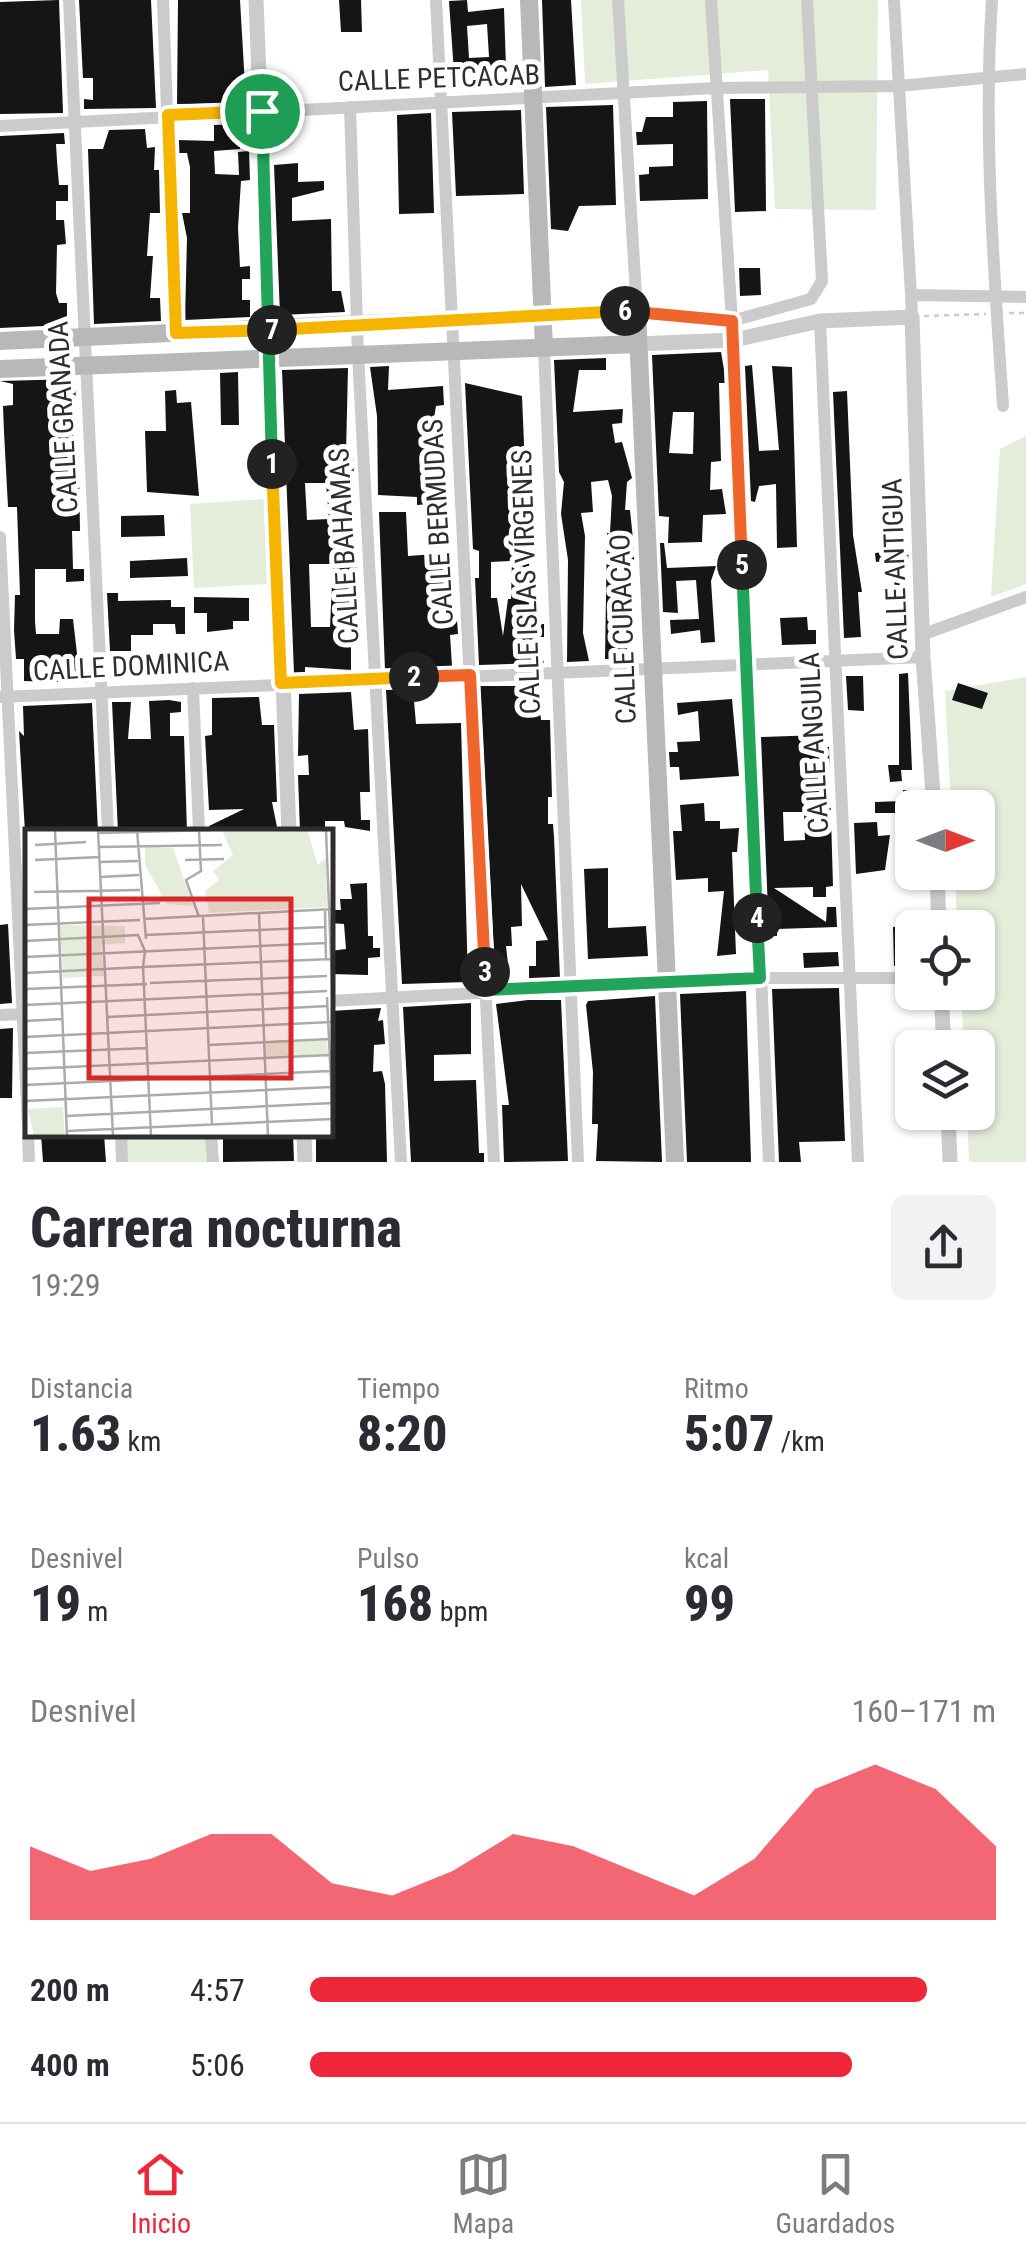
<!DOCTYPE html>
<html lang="es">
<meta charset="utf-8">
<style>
body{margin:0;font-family:"Roboto Condensed",sans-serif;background:#f2f2f3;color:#2b2b33;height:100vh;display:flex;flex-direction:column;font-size:38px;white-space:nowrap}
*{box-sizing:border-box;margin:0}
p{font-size:32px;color:#7c7c81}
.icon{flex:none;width:55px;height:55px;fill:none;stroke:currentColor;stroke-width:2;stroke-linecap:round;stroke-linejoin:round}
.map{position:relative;height:1162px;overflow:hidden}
.sheet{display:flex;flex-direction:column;background:#fff;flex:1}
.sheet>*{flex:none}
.needle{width:65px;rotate:90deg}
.fabs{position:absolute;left:895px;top:790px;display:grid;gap:20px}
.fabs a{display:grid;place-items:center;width:100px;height:100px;border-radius:15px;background:#fff;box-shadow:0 2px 8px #0004;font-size:50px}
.pin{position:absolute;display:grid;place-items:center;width:85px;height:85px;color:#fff;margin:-42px;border:5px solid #fff;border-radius:50%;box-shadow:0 2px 10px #0007}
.km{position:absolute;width:50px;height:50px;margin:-25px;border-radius:50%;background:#222;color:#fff;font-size:28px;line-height:50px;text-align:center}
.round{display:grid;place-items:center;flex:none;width:105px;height:105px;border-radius:15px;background:#f2f2f3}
.headline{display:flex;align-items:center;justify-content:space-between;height:170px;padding:0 30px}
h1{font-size:55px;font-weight:800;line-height:75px}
.metrics{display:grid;grid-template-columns:repeat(3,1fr);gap:15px;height:170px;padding:10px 30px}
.metrics div{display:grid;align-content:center}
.metrics b{font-size:50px;font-weight:800}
.metrics small{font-size:28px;font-weight:400}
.metrics p{font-size:28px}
.chart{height:280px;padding:20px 30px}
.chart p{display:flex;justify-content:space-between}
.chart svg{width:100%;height:180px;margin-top:10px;fill:#ee2639;opacity:.7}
ul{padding:0 30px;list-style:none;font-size:32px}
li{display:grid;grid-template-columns:160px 120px 1fr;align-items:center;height:75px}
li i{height:25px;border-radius:12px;background:#ee2639}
.menu{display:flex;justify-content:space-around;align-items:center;height:140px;border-top:2px solid #e1e1e2;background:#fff;font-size:28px;color:#7c7c81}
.menu a{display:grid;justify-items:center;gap:5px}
.menu .on{color:#ee2639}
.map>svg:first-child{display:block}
.green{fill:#e4ecda}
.building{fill:#151515;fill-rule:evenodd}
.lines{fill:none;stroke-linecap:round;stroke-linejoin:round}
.path{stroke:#cbcbcb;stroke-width:2.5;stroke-dasharray:5 5;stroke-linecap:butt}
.minor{stroke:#cbcbcb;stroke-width:12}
.tertiary{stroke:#cbcbcb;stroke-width:15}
.secondary{stroke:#b8b8b8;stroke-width:18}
.split-1-casing{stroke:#fff;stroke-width:20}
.split-2-casing{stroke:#fff;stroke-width:20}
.split-3-casing{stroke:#fff;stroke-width:20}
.split-4-casing{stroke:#fff;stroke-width:20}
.split-5-casing{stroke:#fff;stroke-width:20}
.split-6-casing{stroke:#fff;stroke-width:20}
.split-7-casing{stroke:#fff;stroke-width:20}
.split-8-casing{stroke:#fff;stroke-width:20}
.split-1{stroke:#22a559;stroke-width:12}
.split-2{stroke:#f5b400;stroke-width:12}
.split-3{stroke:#f0652b;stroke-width:12}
.split-4{stroke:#22a559;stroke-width:12}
.split-5{stroke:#22a559;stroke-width:12}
.split-6{stroke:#f0652b;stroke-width:12}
.split-7{stroke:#f5b400;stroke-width:12}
.split-8{stroke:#f5b400;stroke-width:12}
.labels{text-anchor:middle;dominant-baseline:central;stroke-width:10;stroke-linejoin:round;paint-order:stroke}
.street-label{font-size:28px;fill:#2e2e2e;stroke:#fff}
.inset-road{fill:none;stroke:#ababab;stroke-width:2.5}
.view{fill:#d62828;fill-opacity:0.15;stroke:#d62828;stroke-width:5}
.inset-edge{fill:none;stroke:#2e2e2e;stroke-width:5}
</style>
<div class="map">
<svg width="1026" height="1162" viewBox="0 0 1026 1162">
<rect width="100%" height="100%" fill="#fff"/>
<!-- green -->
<path class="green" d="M581,0h297l-2,210 -101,-1 -7,-139 -183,14z
M1026,436v148l-35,13 9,-148z
M264,499l3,85 -73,4 -4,-84z
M1026,677v485h-57l-2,-49 11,-1v-64l-14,-1 -3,-54 17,-1v-64l-21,-1 -2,-54 23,-1v-64l-27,-1 -6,-116z
M126,1135h82l1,27h-82z"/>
<!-- building -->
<path class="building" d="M59,0l4,113 -63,1v-112z
M79,0h72l5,108 -72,1v-10l9,1v-22h-10z
M178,0h62l6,103 -69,1z
M339,0h22l1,32h-21z
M467,0l1,12 36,-4 2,59h7l-1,16h-16l-6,-12 -22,1 1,8 -14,7 -6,-86zM487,24l2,33 -20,1 -2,-32z
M542,0h29l5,85 -31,2z
M730,99h35l1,112 -31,1z
M707,101l1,98 -68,2 -1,-26 10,-1v-7l24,-1v-22l-36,1 -1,-13h6l4,-15h27v-15z
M613,105l3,100 -37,1 -11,25 -17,-2 -5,-122z
M521,110l3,84 -68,2 -4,-84z
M431,113l3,100 -35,1 -2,-99z
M239,124l1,25 -26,2 1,23 24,1 -1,-23 11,-1 1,29 -9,1 -3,47 2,39 10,-1v13h-8v21h8v17l-65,3 2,-82 -5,-25h8v-46l-3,-14h-8l-1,-13 36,1v-16z
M145,129l2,19 8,-1 -1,23h5l1,43h-10l-3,43h6l-3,42h10l1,23 -67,3 -6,-175h15l6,-19z
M64,133l1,11h-9l1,17 2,24h9v16h-12v19h8l2,24 -9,1 -1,48 3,10h8v22l-67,3v-192z
M298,163v19l26,-1v9l-32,8v23l39,-2 1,72h9l4,21 -65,3 -6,-150z
M739,268h21l1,27 -21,1z
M721,352l4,23v8h-6l2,78 -10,1 -1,28 12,-1 4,25 -23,1 -1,27 -34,1 1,-26 -10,-1 -7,-161zM673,412h21l-1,42 -24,-1z
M606,358v12h-27l-6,42 50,-3 -1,14 -10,1 3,19 7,-1 10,36 -5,4 -2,28h5l4,39v36h-7v75l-22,-1 2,-126h3l2,-37 -4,-16 -17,2 2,30 -12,1 4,23 -2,97 6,28 -22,1 1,-102 -7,-46 3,-32 -5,-10 -5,-112z
M752,365l7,86 20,-1 -7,-84 20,1 5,180 -20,1 -1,-64 -17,2 -4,16 -4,-1 -6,-135z
M389,366l-1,24 55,-4 1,19 -8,1 -4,24 6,46 5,-1v28l-26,2v-8l-39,-2 -1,-79 -7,-49z
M348,368l-2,86h7l1,26v14h-9v18l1,7 8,-1 1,14 -9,6 1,18h9l4,82h-9v32l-46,-3v6h-11l-12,-303zM305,483h21l3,36 -22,1zM309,564h24l-3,63h-19z
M238,372l1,53h-18l-1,-52z
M75,379l1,25h-9l-1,18h7v33h5l1,12 1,64h-8l1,38h11v12l-18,1v-13h-31v52l1,13h23l1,-15h13l6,52h8v12l-63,-2v-22h-8l-2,-29 1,-35h5l-3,-88h-9l-4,-75 -1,-26 10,-1v-21l-13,-3z
M465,383l57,13 8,190 5,38h9v13h-7l7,26 -65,2 -4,-87h4v-27l-6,-2zM512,561l-1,38h-3l-5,37 -6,-38h-6v-36z
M176,390l1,13 14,-1 8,94 -52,-4 -2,-61h21l-1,-40z
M847,391l6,144 9,57h-4l3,45 -17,1 -11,-246z
M379,512h27l2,44 41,-3v66h8l1,15 -8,1 2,31 -67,4z
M164,515l1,21 -44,1v-21z
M660,543h4l3,25 49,-2 -5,15 4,61 -14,1 -1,-13 -29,4 -1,-14 29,-1 -3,-39 -20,1 2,32 -15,-1z
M904,550l4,2 1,13h-5v34h-10l1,-39 -19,2 -1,-9z
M187,558l1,18 -58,2v-17z
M107,593h11v8l53,-1v7h14v27h-9l-1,-10h-22v11h-22v16h-21z
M194,597l55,1v23h-16v8l-26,3v-19h-13z
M807,617l1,13h8v14l-34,1 -2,-27z
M908,673l4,97h-11l1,11 -12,1 -2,-17h11v-91z
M846,676h17l1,35 -16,-1z
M958,683l30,10 -6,16 -30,-9z
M480,686h57l4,34h9l2,77h-4v27h5l1,13 6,142h-31v-13h7v-25l12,-1 -27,-56 1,42 -11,1 1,19h-6l3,27 -14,1z
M413,689l3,35 45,-1 7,259 -66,2 -16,-294z
M351,692l3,38 14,-1 2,63h-10l1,28h9v11l-25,-4 -1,-6h-19v9l-6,2h-19l-2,-57h11l-1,-20 -10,1 1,-62z
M259,697l3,28h12l3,77h-5l6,30h-69v-6l35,-17 -35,1 -4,-74 7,-1v-37z
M732,699l7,77 -59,4 -1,-13h-9l-1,-15h9l-1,-10 23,-1 -2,-30 -20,4 -1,-12z
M169,700l12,2v10l-11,1v23h14l3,96h-69l-6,-130h19l-3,37h23l-2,-38z
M92,703l6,129h-73l-6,-101 5,5 -1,-30z
M821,735v12h8l4,139 -7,1v10h-13v-10l-39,1 52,34 1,-15h9l1,20 -60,2v7h-8l-8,-199zM783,812h21l1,28 -21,1z
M903,790h12v18l-3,45 -10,1 1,-41h-28v-11l28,-1z
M704,803l1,18h15v8l19,-1 -2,24h-5l4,102 -19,2 7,-65 -16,1v-14l-32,2 -3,-49h9l-2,-26z
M877,822l1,14 12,-1 -5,35 -29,4 -2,-51z
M608,868v60l38,-2 2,30 -60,3 -4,-90z
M367,883l1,53h5v12h7v9l-12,1v17l-38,-1v-23l16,-2 -2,-25 -14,-1v-13h11l-1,-11h12l-2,-15z
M8,924l4,79 -12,1v-79z
M912,926v40h-18l-1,-39z
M838,952l1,14 -35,2 -1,-15z
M839,988l6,153 -46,1 2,20h-22l-7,-173z
M746,991l5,171h-64l-7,-168z
M655,996l7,166 -66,-1 2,-37h-6l1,-52 -7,-67 2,-4z
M528,1000h33l7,161 -64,1 -2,-57h7l-13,-101z
M471,1003v51l-37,1v26l42,-1 3,73h5v9h-73l-8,-155z
M381,1008l-3,13 5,-1 2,24 -11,1 -1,27 9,-1 3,13 2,78h-71v-28h14v-123z
M13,1028l-1,70h-12v-69z
M41,1134h63l2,28h-63z
M223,1134h70l1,27 -71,1z"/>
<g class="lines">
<!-- path -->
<path class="path" d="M1009,313h17
M924,316l62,-2"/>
<!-- minor -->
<path class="minor" d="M69,0l39,832
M163,0l12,333
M436,0l58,1162
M618,0l19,311
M711,0l21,321 79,-22 11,-18 -15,-281
M894,0l17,295
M992,0c-9,136 2,270 11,406
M350,107l8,248 43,807
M0,126l715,-38 184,-2 127,-12
M912,317l-1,-22 115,2
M820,321l38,841
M734,340l35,822
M544,348l34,814
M0,537l28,590
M924,634l102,-37
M193,688l6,144
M0,697l923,-40
M330,1001l429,-23h153
M0,1015l27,-1
M28,1134l1,28
M121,1134l1,28
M211,1134l2,28"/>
<!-- tertiary -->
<path class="tertiary" d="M256,0l33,832
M637,311l95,10 2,19
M638,344l96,-4 86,-19 92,-4 11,340 11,151
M937,872l2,56
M941,992l3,56
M948,1112l2,50
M304,1134l1,28"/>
<!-- secondary -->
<path class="secondary" d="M529,0l15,348
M0,341l637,-30 38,851
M0,369l638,-25"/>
</g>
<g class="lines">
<!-- split-1 casing -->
<g class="split-1-casing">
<path id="split-1" d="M262,111l10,353"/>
</g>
<!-- split-2 casing -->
<g class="split-2-casing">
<path id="split-2" d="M272,464l9,219 133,-6"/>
</g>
<!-- split-3 casing -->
<g class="split-3-casing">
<path id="split-3" d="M414,677l56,-2 15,297"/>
</g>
<!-- split-4 casing -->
<g class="split-4-casing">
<path id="split-4" d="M485,972l1,18 274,-12 -3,-60"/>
</g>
<!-- split-5 casing -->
<g class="split-5-casing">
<path id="split-5" d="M742,565l15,353"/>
</g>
<!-- split-6 casing -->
<g class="split-6-casing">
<path id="split-6" d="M625,311l107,10 10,244"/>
</g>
<!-- split-7 casing -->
<g class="split-7-casing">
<path id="split-7" d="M272,330l353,-19"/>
</g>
<!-- split-8 casing -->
<g class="split-8-casing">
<path id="split-8" d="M262,111l-94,4 8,218 96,-3"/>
</g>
<!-- split-1 -->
<use href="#split-1" class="split-1"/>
<!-- split-2 -->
<use href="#split-2" class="split-2"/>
<!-- split-3 -->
<use href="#split-3" class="split-3"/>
<!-- split-4 -->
<use href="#split-4" class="split-4"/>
<!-- split-5 -->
<use href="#split-5" class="split-5"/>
<!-- split-6 -->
<use href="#split-6" class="split-6"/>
<!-- split-7 -->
<use href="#split-7" class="split-7"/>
<!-- split-8 -->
<use href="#split-8" class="split-8"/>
</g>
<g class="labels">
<!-- street labels -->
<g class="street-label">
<text transform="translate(439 78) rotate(-2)">CALLE PETCACAB</text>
<text transform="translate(63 417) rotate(-93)">CALLE GRANADA</text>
<text transform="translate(438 522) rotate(-93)">CALLE BERMUDAS</text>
<text transform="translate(344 546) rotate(-93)">CALLE BAHAMAS</text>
<text transform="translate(895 569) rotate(-92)">CALLE ANTIGUA</text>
<text transform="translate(526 582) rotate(-92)">CALLE ISLAS VÍRGENES</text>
<text transform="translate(623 629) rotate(-92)">CALLE CURACAO</text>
<text transform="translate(131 666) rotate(-3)">CALLE DOMINICA</text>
<text transform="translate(814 743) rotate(-93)">CALLE ANGUILA</text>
</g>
</g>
<!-- overview -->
<g transform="translate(25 829)">
<rect width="308" height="308" fill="#fff"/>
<path d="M197,1h85l11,35 8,-7 1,49 -118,6 -4,-22 14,-11 -6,-9 20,-16zM120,18l28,1 20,58 -26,-2 -22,-39zM35,96l65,1v17l-24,2 3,31 -41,2zM302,211l1,14 -62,3 -1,-14zM38,278l2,29h-31l-6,-27z" fill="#e4ecda"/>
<path class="inset-road" d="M30,1l12,306M73,1l15,306M112,1l9,109M301,1l5,129M174,2l2,40 -15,9 13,37M74,4l113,-3M10,16l51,-3M74,18l123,-2M10,31l65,-3M160,31l39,-1M75,33l38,-1M75,48l39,-2M9,63l106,-2M0,80l135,-6M300,82l1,48M234,85l9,222M178,88l9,208M119,90l189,-10M0,96l115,-5M120,106l180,-8M0,112l113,-6 7,16 -2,16 -118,6M0,128l300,-14M125,154l177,-7M0,160l122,-5M302,168l6,126M0,176l302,-14M83,188l220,-11M0,192l37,-2M0,208l306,-15M184,216l120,-6M0,224l122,-5M0,240l305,-14M0,256l305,-14M0,272l306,-14M41,287l267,-13M42,302l265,-12M126,307l-8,-169 188,-8 2,41"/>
<path class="view" d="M64,70h202v179h-202z"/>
<rect width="308" height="308" class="inset-edge"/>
</g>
</svg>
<div class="fabs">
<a><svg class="needle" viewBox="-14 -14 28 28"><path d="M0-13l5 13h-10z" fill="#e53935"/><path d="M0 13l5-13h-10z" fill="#7c7c81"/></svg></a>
<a><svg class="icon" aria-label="locate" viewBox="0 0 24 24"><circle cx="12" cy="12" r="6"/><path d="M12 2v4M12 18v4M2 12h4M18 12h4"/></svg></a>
<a><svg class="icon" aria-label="layers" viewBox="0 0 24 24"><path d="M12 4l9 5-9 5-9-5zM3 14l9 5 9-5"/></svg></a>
</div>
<div class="pin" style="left:262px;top:111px;background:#1e9e55"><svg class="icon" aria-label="arrive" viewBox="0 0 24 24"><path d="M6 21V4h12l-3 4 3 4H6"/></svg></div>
<b class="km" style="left:272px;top:464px">1</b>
<b class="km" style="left:414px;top:677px">2</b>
<b class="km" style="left:485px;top:972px">3</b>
<b class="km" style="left:757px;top:918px">4</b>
<b class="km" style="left:742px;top:565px">5</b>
<b class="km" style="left:625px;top:311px">6</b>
<b class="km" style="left:272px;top:330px">7</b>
</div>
<section class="sheet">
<div class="headline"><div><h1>Carrera nocturna</h1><p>19:29</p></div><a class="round"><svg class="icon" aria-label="share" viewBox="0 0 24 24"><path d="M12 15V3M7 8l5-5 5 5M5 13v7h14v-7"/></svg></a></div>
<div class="metrics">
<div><p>Distancia</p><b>1.63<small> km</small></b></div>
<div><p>Tiempo</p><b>8:20</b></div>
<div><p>Ritmo</p><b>5:07<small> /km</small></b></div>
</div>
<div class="metrics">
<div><p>Desnivel</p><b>19<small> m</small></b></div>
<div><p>Pulso</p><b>168<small> bpm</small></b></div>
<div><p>kcal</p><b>99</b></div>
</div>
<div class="chart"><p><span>Desnivel</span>160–171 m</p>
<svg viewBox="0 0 160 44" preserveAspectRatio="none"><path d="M0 44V26L10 32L20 29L30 23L40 23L50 35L60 38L70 32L80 23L90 26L100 32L110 38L120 29L130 12L140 6L150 12L160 26V44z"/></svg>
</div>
<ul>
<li><b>200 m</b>4:57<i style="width:90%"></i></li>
<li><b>400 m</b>5:06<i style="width:79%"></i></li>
</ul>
</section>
<nav class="menu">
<a class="on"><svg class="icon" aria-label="home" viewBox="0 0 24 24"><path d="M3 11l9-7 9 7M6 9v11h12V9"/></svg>Inicio</a>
<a><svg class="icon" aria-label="map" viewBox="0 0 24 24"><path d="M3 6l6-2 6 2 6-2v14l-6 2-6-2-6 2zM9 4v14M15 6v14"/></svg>Mapa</a>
<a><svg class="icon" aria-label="saved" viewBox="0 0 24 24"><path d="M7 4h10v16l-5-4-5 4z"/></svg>Guardados</a>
</nav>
